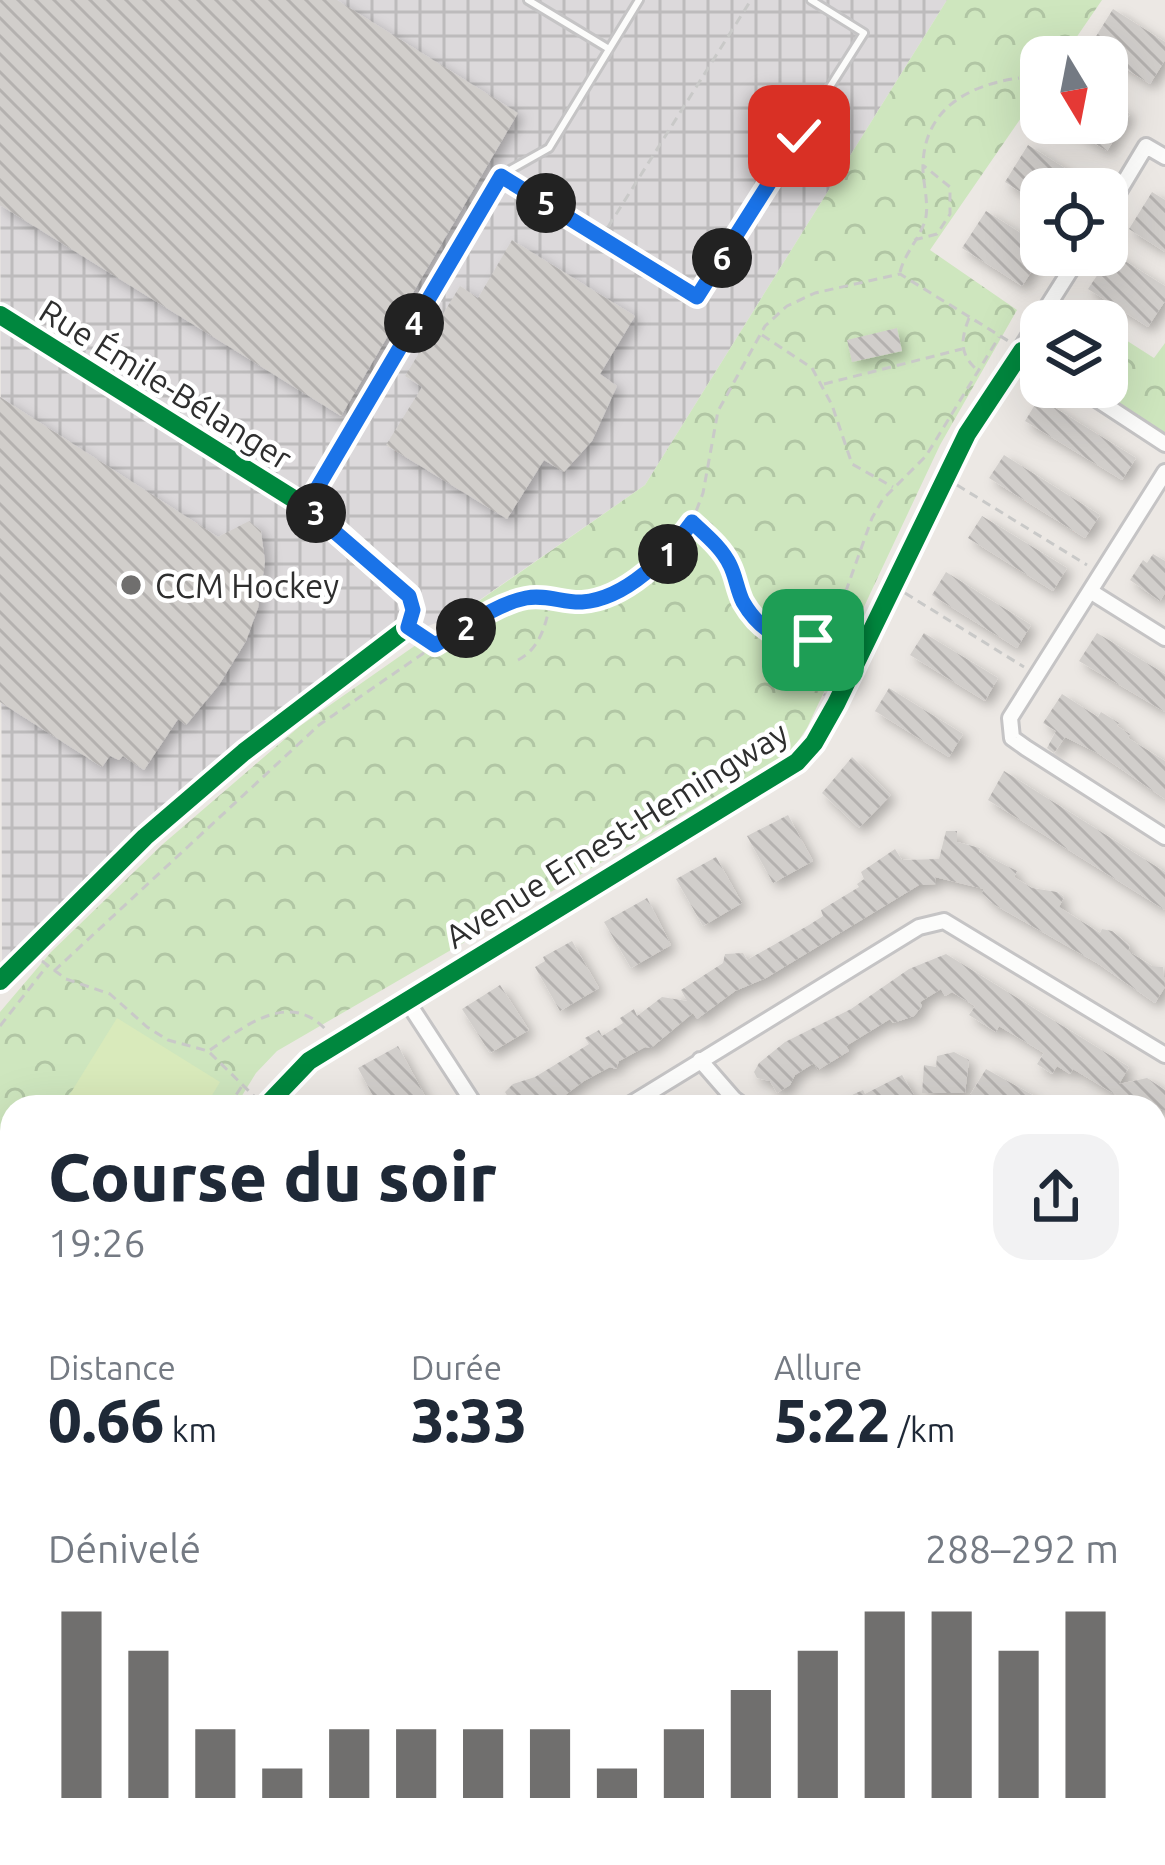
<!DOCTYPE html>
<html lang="fr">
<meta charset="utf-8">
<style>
body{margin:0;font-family:Ubuntu,sans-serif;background:#f2f2f3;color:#1f2937;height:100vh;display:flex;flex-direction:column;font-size:45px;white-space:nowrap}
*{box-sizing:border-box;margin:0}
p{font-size:39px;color:#747a83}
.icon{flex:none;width:66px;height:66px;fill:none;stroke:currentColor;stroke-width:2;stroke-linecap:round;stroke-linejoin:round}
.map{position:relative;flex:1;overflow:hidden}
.sheet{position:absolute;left:0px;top:1095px;width:1167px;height:771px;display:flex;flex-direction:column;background:#fff;border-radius:36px 36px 0 0;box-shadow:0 12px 48px #0002}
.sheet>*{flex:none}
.needle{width:78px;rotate:170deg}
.tools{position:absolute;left:1020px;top:36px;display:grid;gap:24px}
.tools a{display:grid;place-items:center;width:108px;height:108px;border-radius:24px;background:#fff;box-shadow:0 12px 48px #0002;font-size:60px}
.pin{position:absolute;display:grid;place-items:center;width:102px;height:102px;color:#fff;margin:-51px;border-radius:24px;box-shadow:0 6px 18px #0006}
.km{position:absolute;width:60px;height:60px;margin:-30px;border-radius:50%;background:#222;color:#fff;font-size:33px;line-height:60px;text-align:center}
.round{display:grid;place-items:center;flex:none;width:126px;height:126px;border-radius:36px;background:#f2f2f3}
.head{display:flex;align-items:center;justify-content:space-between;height:204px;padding:0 48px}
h1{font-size:66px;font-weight:800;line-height:90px}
.stats{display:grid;grid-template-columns:repeat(3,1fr);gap:18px;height:204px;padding:12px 48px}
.stats div{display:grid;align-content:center}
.stats b{font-size:60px;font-weight:800}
.stats small{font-size:33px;font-weight:400}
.stats p{font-size:33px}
.chart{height:336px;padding:24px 48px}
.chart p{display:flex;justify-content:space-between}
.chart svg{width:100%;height:216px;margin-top:12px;stroke:#706f6e;stroke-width:6}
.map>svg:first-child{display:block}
.industrial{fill:url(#industrial-grid)}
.park{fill:url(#park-crowns)}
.pitch{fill:#d9eabb}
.building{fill:url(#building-back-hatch);filter:url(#shadow)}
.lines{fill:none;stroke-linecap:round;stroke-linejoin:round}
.service-casing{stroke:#c5c4c5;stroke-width:12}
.minor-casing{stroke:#c5c4c5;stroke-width:20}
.path{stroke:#c9c9c8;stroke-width:3;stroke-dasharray:9 6;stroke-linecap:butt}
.service{stroke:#fcfcfb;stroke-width:6}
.minor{stroke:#fcfcfb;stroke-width:14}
.cycleway-casing{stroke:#fff;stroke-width:26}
.cycleway{stroke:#00873e;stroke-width:18}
.route-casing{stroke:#fff;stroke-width:24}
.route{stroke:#1a73e8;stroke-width:15}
.poi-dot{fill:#706f6e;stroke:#fff;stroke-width:4.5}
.labels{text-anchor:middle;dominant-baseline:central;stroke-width:9;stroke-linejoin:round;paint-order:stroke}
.street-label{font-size:33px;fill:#2e2e2e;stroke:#fff}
.poi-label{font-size:33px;fill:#2e2e2e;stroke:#fff;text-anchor:start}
</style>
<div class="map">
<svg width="1165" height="1865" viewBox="0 0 1165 1865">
<defs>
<pattern id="industrial-grid" width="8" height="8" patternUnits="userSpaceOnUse" patternTransform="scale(3)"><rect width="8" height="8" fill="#dcd9db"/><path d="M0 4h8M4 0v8" fill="none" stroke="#bdbbbc"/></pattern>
<pattern id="park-crowns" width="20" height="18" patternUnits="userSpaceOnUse" patternTransform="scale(3)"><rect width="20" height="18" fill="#cee6be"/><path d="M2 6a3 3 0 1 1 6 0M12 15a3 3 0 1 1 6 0" fill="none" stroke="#b1c6a4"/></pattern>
<pattern id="building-back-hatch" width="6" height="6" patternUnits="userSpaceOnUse" patternTransform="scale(3)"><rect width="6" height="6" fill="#d1cecb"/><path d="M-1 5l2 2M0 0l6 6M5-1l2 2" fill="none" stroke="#b4b1af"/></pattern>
<filter id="shadow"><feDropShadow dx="5.5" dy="5.5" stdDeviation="6" flood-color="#0004"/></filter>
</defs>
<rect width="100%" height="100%" fill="#ece8e4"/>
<!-- industrial -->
<path class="industrial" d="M0,0h947l-302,485 -187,130 -88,32 -222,170 -146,162z"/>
<!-- park -->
<path class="park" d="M947,0h155l-39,57h-22v32l-111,161 87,60 -77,135 -133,283 -17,25 -513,298 -21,22 -21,34h-223v359l-12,19v-473l51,-60 112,-108 137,-118 345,-241z
M1107,328l47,30 11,-15v99l-86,-55h28z
M1156,1565l9,6v294h-112l7,-11h95z"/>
<!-- pitch -->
<path class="pitch" d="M117,1018l103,64 -15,25h-143z
M0,1214l12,8v119l-12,19z"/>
<!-- building -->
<path class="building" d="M0,0h337l181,113 -177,303 -341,-211z
M1113,9l52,33v18l-15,24 -60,-38z
M1107,100l23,14 -23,37 -45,-28h45z
M1028,145l70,44h-57v16l-36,-23z
M1152,192l13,8v52l-36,-23z
M986,211l55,35v11l-19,29 -60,-38z
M512,240l123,76 -35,58 17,12 -25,55 -28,31 -20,-12 -37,59 -121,-74 36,-58 -17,-11 55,-90 18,12z
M1112,253l53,33v15l-17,26 -60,-38z
M897,328l5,23 -50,11 -5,-22z
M0,397l218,140 31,-16 12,10 4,31 -7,46 -12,33 -27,44 -33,40 -8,-6 -34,51 -21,-14 -4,4 -9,-4 -8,11 -102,-65z
M1039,398l97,60 -14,22 -97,-59z
M1004,455l96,60 -15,23 -96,-60z
M982,516l85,52 -14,23 -85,-53z
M1153,554l12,7v32l-5,8 -30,-21 13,-20 4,3z
M946,572l85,53 -14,23 -85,-53z
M924,633l74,45 -13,23 -75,-46z
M1097,633l68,41v38l-86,-51z
M889,688l74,46 -14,23 -74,-46z
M1062,694l36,23 3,-5 18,11 -2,3 13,8 -2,4 37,23v38l-66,-45 -34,-17 -11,16 -7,-5 9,-17 -13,-8z
M852,757l39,38 -32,33 -37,-35z
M1004,771l161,101v38l-177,-110z
M788,815l25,46 -40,22 -26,-47z
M946,831h11v11l23,6 -1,4 38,19 -3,6 18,11 25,4 7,5 -5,10 41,26 2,-4 10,2 18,15 -2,5 24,15 11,1 2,20 -10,16 -58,-40 -102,-58 -13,-12 2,-4 -49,-12 1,7 -17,1 -153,93 -31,13 -38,28 -4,-6 -42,35 -6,-1 -26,14 -3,8 -6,-2 -26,14 -35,26h-35l-9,-15 8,-8 22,-7 41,-25 13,-8 -4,-6 14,-8 3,6 21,-13 -3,-5 14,-9 3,7 25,-19 25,4 -6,-11 42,-27 2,-9 18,-1 4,7 62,-35 14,-9 -2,-6 38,-23 -2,-3 7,-5 -3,-7 34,-23 7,11 37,-1z
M716,857l26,46 -39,23 -27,-47z
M647,898l24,47 -40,23 -27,-46z
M572,941l27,47 -39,23 -25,-44 10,-6 -2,-4z
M946,954l183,113 -10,17 28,-6 18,12v20l-29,-3 -63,-38 -3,5 -13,-8 -5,8 -15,-10 7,-11 -45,-27 -3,6 -27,-17 6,-9 -23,-14 -7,4 -4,-7 -21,13 2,4 -8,10 -21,7 -3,-4 -44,27 3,5 -31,19 -4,-7 -19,12 -5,10 -13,8 -7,-12 -13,-3 -3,-6 5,-9 26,-21 66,-33 58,-40z
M500,985l29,45 -39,23 -28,-44z
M398,1046l33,61h-52l-21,-39z
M954,1052l15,8 -4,33h-43l2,-28 12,2 1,-11z
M986,1069l50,28 2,10h-57l-10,-7 -1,-5z
M902,1075l19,32h-90l23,-13 9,-4 2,4z
M12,1623v90l-12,-15v-65z"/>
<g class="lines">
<!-- service casing -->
<g class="service-casing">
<path id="service" d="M528,0l81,49
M501,175l48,-27 90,-148
M308,504l193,-329 196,122 167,-264 -53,-33"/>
</g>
<!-- minor casing -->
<g class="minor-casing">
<path id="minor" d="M1107,211l39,-65 19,11
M0,315l316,198 93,83 4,14 -5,17 -164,125 -99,85 -145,144
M1022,351l19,12
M1078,387l87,57
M1165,472l-155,246 2,20 14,10 139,89
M1090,591l75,47
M407,1001l69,106
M700,1060l34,39 11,8
M265,1107l44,-46 488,-299 17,-19 22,-39 131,-270 113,-179
M626,1107l293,-180 25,-6 221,134
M1155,1464l10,-16
M0,1527l12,-19
M439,1854l18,11
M757,1854l18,11
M192,1865l7,-11
M937,1865l7,-11"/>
</g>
<!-- path -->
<path class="path" d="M608,227l143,-227
M914,240l23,-6 13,-20v-27l-26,-21
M900,272c5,-19 19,-33 25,-51 5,-17 -3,-40 -2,-57 2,-56 46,-79 96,-86
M969,318c-8,21 -10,35 7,51
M762,335l50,33 20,37 20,59 41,23
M824,384l138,-35
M957,485l130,80
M694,524l36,40 13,37 14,19 24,20 18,3 14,-3 24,-24 35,-98 11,-19 43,-43 73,-119
M905,593l119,74
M420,634l15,11 74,-41 20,-7 48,6 22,-3 72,-48 21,-30 11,-29 15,-82 47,-85 22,-20 28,-13 85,-19 110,68
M793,646l9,31 23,18
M518,660c23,-12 28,-37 33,-60
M42,961l24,18 44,15 37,33 21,13 40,11 48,47
M54,971l265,-246 115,-79
M0,1026l47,-60
M210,1050c35,-24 80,-61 117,-19
M228,1107l14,-21
M0,1189l12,20
M0,1430l12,7
M0,1466l12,-20
M1155,1600c10,26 2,54 10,81
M1155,1801l10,-8
M1120,1865l4,-11"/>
<!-- service -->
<use href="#service" class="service"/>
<!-- minor -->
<use href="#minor" class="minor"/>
<!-- cycleway casing -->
<g class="cycleway-casing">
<path id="cycleway" d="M0,315l316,198 93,83 4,14 -5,17 -164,125 -99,85 -145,144
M265,1107l44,-46 488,-299 17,-19 22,-39 131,-270 55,-83 19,3"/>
</g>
<!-- cycleway -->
<use href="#cycleway" class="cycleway"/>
</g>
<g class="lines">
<!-- route casing -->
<g class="route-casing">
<path id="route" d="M799,136l-102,161 -196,-121 -195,331 103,89 4,14 -5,17 27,18c28,-16 60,-41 91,-47 19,-4 38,5 56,4 44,-3 86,-46 110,-80 14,13 30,26 38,43 6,12 7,25 13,37 15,26 41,45 70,38"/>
</g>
<!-- route -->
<use href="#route" class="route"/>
</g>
<!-- markers -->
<circle class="poi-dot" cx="131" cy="585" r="12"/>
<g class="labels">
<!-- street labels -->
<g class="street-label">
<text transform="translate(166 384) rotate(32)">Rue Émile-Bélanger</text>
<text transform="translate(616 834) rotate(-32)">Avenue Ernest-Hemingway</text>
</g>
<!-- poi labels -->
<g class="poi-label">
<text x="155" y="585">CCM Hockey</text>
</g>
</g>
</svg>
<div class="tools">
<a><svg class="needle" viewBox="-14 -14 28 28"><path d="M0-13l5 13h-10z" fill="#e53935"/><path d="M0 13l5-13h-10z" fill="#747a83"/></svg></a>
<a><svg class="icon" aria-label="locate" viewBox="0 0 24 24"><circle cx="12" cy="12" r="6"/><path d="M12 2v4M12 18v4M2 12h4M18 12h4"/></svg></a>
<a><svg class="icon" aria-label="layers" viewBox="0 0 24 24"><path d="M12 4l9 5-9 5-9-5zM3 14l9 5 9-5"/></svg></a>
</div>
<div class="pin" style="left:813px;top:640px;background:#1e9e55"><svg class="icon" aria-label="arrive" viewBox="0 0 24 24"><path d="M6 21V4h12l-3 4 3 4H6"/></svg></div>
<div class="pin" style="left:799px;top:136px;background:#d93025"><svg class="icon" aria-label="check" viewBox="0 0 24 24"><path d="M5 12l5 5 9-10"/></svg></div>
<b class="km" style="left:668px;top:554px">1</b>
<b class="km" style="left:466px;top:628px">2</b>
<b class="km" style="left:316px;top:513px">3</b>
<b class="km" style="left:414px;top:323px">4</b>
<b class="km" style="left:546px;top:203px">5</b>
<b class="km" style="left:722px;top:258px">6</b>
<section class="sheet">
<div class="head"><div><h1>Course du soir</h1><p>19:26</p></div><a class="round"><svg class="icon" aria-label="share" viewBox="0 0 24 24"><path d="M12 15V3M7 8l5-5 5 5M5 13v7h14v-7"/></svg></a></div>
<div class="stats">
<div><p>Distance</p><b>0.66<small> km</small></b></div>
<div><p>Durée</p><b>3:33</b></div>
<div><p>Allure</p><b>5:22<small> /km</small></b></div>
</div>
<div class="chart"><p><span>Dénivelé</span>288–292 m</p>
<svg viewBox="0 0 160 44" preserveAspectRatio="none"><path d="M5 44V6M15 44V14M25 44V30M35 44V38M45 44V30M55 44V30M65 44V30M75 44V30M85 44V38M95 44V30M105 44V22M115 44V14M125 44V6M135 44V6M145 44V14M155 44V6"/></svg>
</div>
</section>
</div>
